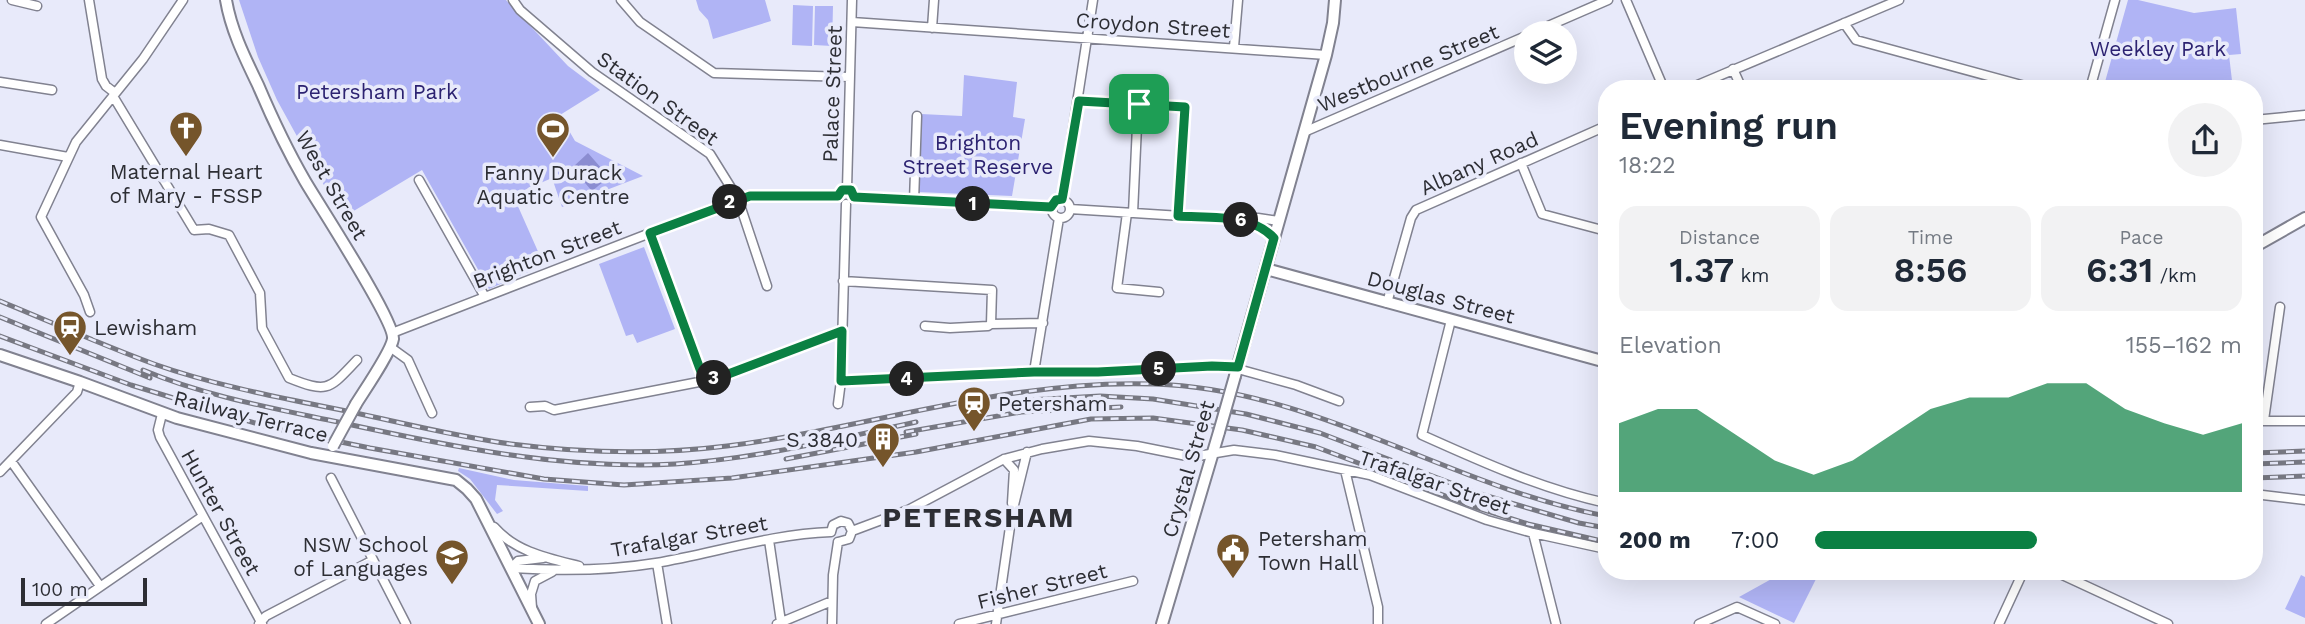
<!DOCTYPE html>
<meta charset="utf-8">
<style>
body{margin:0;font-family:"Work Sans",sans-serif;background:#f2f2f3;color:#1f2937;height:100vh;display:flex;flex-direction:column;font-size:26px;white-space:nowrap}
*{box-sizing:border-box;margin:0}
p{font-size:23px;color:#747a83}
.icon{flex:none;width:38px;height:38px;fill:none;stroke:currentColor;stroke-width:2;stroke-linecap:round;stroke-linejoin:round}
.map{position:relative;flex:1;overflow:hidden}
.drawer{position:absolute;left:1598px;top:80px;width:665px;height:500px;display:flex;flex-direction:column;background:#fff;border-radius:28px;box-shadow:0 7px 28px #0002}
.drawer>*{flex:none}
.buttons{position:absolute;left:1514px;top:21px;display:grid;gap:14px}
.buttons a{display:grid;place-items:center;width:63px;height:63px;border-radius:50%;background:#fff;box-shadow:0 7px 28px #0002;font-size:35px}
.scale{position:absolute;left:21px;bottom:18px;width:126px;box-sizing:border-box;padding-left:7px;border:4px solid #2d2e34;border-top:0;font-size:19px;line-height:24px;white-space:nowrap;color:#2d2e34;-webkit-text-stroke:5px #e8eafa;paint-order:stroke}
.pin{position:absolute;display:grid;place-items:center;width:60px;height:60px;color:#fff;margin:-30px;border-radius:14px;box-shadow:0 4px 10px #0006}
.km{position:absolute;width:35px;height:35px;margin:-18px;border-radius:50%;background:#222;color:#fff;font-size:19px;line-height:35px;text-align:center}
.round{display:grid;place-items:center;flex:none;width:74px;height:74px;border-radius:37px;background:#f2f2f3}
.headline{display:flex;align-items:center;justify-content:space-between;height:119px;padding:0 21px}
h1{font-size:38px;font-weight:600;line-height:52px}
.figures{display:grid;grid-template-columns:repeat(3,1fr);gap:10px;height:119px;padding:7px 21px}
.figures div{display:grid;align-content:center;border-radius:18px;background:#f2f2f3;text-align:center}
.figures b{font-size:35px;font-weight:600}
.figures small{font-size:19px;font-weight:400}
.figures p{font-size:19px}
.chart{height:196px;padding:14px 21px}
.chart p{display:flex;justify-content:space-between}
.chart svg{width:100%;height:126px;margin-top:7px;fill:#0b8043;opacity:.7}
ul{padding:0 21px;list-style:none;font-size:23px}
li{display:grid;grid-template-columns:112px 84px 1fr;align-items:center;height:52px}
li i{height:18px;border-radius:9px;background:#0b8043}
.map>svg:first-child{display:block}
.green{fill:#b0b4f5}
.water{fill:#8b8dd1}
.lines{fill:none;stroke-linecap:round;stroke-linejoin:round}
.minor-casing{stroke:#818290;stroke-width:11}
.major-casing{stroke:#818290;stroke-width:14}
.minor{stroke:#fff;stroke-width:8}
.major{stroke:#fff;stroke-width:10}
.rail-casing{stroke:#777882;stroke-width:5}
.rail{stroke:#e8eafa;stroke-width:2.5;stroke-dasharray:8;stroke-linecap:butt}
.major-bridge-casing{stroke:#818290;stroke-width:14;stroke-linecap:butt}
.major-bridge{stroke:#fff;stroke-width:10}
.route-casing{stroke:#fff;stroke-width:14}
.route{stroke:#0b8043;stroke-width:9}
.labels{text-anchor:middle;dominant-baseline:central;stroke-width:7;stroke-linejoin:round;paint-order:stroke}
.street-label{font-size:21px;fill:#2d2e34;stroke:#e8eafa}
.park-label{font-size:21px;fill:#2c2271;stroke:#e8eafa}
.poi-label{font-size:21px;fill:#2d2e34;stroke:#e8eafa;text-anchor:start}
.district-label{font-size:28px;font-weight:bold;letter-spacing:2px;fill:#2d2e34;stroke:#e8eafa}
</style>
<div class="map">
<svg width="2305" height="624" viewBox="0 0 2305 624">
<rect width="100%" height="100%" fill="#e8eafa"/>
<!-- green -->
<path class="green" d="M239,0h267l62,66 32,24 -40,25 15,26 68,35 -81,31 -10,-29 -39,17 31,70 -55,24 -67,-119 -80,48 -65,-118 -19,-43z
M696,0h69l6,21 -58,18 -5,-19 -9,-10z
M2128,0h10l56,13 42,-5 5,46 -12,1 4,34h-130z
M793,5l20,1 -1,40 -20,-1z
M815,6h18l-1,40 -18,-1z
M964,75l53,7 -4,35 12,2 -13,77 -95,-4 4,-78 41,2z
M644,247l31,82 -38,14 -4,-9 -7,2 -27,-72z
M459,468l55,12 74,6v5l-91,-6 -2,15 8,11 -6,3 -27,-35 -12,-8z
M2301,575l4,2v41l-20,-9z
M1775,577h42l-23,46 -55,-26z"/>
<!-- water -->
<path class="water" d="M588,153l21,24 -17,14 -20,-23z"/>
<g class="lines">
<!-- minor casing -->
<g class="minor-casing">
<path id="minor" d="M12,0l25,6
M89,0l13,79 4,7 9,7
M513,0l7,10 72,62 118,82 28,45 29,87
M621,0l19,22 74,51 136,4
M1626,0l38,89
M852,22l474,33
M1844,23l12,17 180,49
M932,28l2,-28
M1532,33l76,-33
M1234,47l4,-47
M1733,69l9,20
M0,82l52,8
M1688,89l211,-89
M2090,89l25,-89
M113,96l81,134 15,-1 20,6 31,58 2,35 27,50c40,16 40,11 68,-18
M1079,101l106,6 -7,109
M2254,120l51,-5
M1304,132l222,-96
M0,145l68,12
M1521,163l21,51 64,17
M419,180l66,117
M847,189l5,-189
M854,197l197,10
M1062,199l31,-199
M1052 209a9 9 0 1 1 18 0a9 9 0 1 1-18 0Z
M914,201l3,-85
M1070,209l175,11 13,-2 21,3
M1127,213l-10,75 42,4
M1133,213l5,-109
M1248,221l17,7 9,10
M650,233l54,148
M843,281l149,9 -1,34
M1387,303l24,-85 5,-8 190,-84
M90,312l-6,-17 -43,-78 35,-75 67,-83 40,-59
M1451,320l-29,115c60,27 120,54 184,68
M925,326l25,2 38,-2 3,-2 52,-1
M392,333l346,-134 12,-3h88
M390,347l18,13 24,53
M1034,372l25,-154
M841,381l193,-9h64l129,-6 69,19 43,16
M838,404l3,-23 5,-177
M530,407l15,-1 9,4 150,-29 19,-5 119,-45
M162,414l-4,16 2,7 102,187
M2264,420l16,-113
M2254,421h51
M1004,459l10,11 -2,33
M11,461l89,125
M1345,470l33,137v17
M0,472l77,-80 3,-10
M331,478l75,146
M2254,494l51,6
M494,527c22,25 53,31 85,39
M852,531l56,-21 96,-51 38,-10 47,-8 48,5 55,11 42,-7 41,5 95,20 117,45 46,13 73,16
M831,532l2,-7 8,-4 7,2 4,8
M1533,533l23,91
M769,540l12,82
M838,542l11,-3 3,-8
M657,563l10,61
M511,568c48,3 97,3 145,-5 58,-10 116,-29 175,-31
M511,568l7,-7 25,-3
M2056,572l112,52
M532,608l-1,-14 4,-13 17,-9
M46,624l157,-108
M259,624l7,-8 107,-56
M777,624l55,-23
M832,624l1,-49 5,-33
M959,624l174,-43
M996,624l16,-111 15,-61
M1699,624l38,-17 38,17
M1999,624l24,-52"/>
</g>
<!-- major casing -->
<g class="major-casing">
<path id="major" d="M226,0c5,30 19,58 32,85 14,33 29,65 47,96 14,24 90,140 88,158 -2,13 -29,52 -37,65
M2254,247l51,-29
M1266,269l340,93
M0,355l80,27 97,36 134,35 145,27 11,9 9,10 63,125
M1235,376l91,-321 7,-32 2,-23
M1162,624l57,-192"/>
</g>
<!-- minor -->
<use href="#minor" class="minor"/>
<!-- major -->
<use href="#major" class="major"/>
<!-- rail casing -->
<g class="rail-casing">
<path id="rail" d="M0,301c51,21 102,44 154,63 65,23 134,35 202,49 51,11 103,24 155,31 71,9 144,11 216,2 143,-18 281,-67 427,-62 163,5 296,103 452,132
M0,317l150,61
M0,336l131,49 137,42 102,21 174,31 80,6 108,-7 184,-26 175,-33 62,-1 89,12 74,17 156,59 56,18 78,18
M143,370c62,26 129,38 195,52 110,24 224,48 337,42 81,-5 162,-25 241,-42
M1029,400l71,-4 53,3 93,15 74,19 157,60 102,30 27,5
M906,432l115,-20 100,-5
M2254,453l51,-2
M786,459l130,-25
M2254,464l51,-2
M2254,478l51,-2"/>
</g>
<!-- rail -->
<use href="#rail" class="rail"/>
<!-- major-bridge casing -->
<g class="major-bridge-casing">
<path id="major-bridge" d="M1219,432l16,-56
M333,446l23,-42"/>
</g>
<!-- major-bridge -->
<use href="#major-bridge" class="major-bridge"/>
</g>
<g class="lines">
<!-- route casing -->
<g class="route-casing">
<path id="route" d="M1079,101l106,6 -7,109c32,2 72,-3 96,22l-36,129 -26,-1 -114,6h-64l-193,9 1,-50 -119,45 -19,4 -54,-147 100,-37h88l4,-6h9l3,7 197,10 5,-7 6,-1 1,-5z"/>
</g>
<!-- route -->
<use href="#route" class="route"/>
</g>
<!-- icons -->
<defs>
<g id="church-pin" transform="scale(1.75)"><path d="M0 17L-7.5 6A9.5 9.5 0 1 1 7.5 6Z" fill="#75552b" stroke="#e8eafa"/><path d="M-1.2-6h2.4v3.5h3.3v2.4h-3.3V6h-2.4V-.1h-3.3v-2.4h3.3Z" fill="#fff"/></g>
<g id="stadium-pin" transform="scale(1.75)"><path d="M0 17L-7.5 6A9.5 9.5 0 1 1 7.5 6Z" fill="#75552b" stroke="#e8eafa"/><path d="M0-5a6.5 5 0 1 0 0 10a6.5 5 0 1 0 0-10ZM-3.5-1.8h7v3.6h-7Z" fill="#fff"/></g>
<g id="station-pin" transform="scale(1.75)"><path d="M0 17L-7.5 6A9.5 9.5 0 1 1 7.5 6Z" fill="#75552b" stroke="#e8eafa"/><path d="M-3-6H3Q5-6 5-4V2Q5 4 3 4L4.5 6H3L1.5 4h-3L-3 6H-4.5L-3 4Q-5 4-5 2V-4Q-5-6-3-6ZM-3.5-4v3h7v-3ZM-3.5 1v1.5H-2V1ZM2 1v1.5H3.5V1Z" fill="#fff"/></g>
<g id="building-pin" transform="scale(1.75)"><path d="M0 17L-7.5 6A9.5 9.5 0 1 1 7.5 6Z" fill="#75552b" stroke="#e8eafa"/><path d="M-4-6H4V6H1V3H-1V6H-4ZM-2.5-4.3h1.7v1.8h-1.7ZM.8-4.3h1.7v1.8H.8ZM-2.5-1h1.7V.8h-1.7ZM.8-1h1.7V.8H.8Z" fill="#fff"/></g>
<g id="civic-pin" transform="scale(1.75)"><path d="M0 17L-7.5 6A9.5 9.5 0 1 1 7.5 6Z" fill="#75552b" stroke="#e8eafa"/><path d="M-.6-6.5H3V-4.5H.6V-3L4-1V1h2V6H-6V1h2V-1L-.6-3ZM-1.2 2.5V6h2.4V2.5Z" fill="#fff"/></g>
<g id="school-pin" transform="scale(1.75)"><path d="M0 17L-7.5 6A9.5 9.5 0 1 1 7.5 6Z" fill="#75552b" stroke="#e8eafa"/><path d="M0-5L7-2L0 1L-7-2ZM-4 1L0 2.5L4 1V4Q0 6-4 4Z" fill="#fff"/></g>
</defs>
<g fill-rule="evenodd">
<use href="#church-pin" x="186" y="128"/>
<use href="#stadium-pin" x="553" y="129"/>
<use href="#station-pin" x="70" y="327"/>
<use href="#station-pin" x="974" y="403"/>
<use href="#building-pin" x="883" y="439"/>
<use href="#civic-pin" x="1233" y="550"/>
<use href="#school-pin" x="452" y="556"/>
</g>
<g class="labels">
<!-- street labels -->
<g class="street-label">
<text transform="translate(1153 25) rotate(4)">Croydon Street</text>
<text transform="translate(1408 68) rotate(-23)">Westbourne Street</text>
<text transform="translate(832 94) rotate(-88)">Palace Street</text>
<text transform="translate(658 98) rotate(36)">Station Street</text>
<text transform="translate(1479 163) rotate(-24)">Albany Road</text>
<text transform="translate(332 185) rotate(60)">West Street</text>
<text transform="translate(547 254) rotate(-21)">Brighton Street</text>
<text transform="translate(1441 297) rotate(15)">Douglas Street</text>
<text transform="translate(251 416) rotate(14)">Railway Terrace</text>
<text transform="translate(1188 469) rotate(-74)">Crystal Street</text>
<text transform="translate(1435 482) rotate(19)">Trafalgar Street</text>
<text transform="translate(221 512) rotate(61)">Hunter Street</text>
<text transform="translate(689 536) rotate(-10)">Trafalgar Street</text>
<text transform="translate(1042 586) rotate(-14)">Fisher Street</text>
</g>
<!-- park labels -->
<g class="park-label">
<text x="2158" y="48">Weekley Park</text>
<text x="377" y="91">Petersham Park</text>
<text x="978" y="142">Brighton<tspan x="978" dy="24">Street Reserve</tspan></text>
</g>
<!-- poi labels -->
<g class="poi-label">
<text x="186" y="171" text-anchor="middle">Maternal Heart<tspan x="186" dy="24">of Mary - FSSP</tspan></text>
<text x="553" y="172" text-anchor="middle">Fanny Durack<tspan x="553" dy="24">Aquatic Centre</tspan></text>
<text x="94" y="327">Lewisham</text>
<text x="998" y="403">Petersham</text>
<text x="858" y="439" text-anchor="end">S 3840</text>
<text x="1258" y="538">Petersham<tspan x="1258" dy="24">Town Hall</tspan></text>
<text x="428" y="544" text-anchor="end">NSW School<tspan x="428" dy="24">of Languages</tspan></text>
</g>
<!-- district labels -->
<g class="district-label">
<text x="979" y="517">PETERSHAM</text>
</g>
</g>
</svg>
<div class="buttons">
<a><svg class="icon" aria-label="layers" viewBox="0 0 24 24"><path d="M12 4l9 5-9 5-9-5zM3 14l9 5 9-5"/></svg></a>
</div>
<div class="scale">100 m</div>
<div class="pin" style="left:1139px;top:104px;background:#1e9e55"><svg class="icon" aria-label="arrive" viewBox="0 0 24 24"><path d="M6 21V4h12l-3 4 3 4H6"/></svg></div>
<b class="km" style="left:973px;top:204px">1</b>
<b class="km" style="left:730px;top:202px">2</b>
<b class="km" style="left:714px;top:378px">3</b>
<b class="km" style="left:907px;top:379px">4</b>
<b class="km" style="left:1159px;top:369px">5</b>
<b class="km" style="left:1241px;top:220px">6</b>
<section class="drawer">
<div class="headline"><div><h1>Evening run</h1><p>18:22</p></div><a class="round"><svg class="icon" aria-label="share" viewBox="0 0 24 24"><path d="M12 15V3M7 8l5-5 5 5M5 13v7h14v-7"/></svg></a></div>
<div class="figures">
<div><p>Distance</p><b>1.37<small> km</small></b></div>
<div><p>Time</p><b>8:56</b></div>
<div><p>Pace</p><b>6:31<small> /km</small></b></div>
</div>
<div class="chart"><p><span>Elevation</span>155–162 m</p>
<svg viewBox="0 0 160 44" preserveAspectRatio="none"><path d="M0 44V20L10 15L20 15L30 24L40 33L50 38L60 33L70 24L80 15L90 11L100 11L110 6L120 6L130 15L140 20L150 24L160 20V44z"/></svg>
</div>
<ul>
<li><b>200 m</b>7:00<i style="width:52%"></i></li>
</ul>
</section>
</div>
